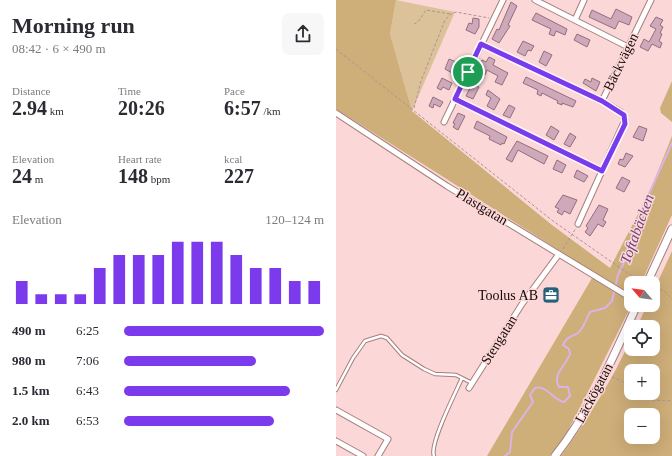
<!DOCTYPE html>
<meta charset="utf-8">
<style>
body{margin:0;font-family:"Times New Roman",serif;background:#f7f7f7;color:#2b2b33;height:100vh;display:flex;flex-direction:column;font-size:15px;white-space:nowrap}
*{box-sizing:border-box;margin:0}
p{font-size:13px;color:#7c7c81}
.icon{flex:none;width:22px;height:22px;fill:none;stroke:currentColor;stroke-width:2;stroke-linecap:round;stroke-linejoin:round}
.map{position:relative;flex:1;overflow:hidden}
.drawer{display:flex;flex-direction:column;background:#fff;width:336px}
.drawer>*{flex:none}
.needle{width:26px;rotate:298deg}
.buttons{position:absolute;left:288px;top:276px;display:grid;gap:8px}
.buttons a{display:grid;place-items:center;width:36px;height:36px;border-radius:8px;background:#fff;box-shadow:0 4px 16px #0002;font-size:20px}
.pin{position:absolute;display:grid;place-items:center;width:34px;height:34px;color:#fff;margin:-17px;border:2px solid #fff;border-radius:50%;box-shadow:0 1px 4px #0007}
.round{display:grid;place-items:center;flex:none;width:42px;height:42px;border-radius:8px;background:#f7f7f7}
.summary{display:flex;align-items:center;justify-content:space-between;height:68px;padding:0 12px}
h1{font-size:22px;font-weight:800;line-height:30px}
.metrics{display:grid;grid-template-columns:repeat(3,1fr);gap:6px;height:68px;padding:4px 12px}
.metrics div{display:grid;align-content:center}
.metrics b{font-size:20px;font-weight:800}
.metrics small{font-size:11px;font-weight:400}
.metrics p{font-size:11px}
.chart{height:112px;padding:8px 12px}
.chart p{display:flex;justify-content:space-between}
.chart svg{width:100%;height:72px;margin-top:4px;stroke:#7c3aed;stroke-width:6}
ul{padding:0 12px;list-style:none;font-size:13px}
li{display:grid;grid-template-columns:64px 48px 1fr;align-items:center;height:30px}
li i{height:10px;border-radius:5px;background:#7c3aed}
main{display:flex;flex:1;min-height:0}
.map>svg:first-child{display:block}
.green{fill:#dbc299}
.forest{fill:#ceae79;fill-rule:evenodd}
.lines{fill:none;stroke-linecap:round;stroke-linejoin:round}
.stream{stroke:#dbb4e5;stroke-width:2}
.building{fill:#cea9ba;stroke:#906e7e}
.service-casing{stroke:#a67f7e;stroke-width:4.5}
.minor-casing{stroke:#a67f7e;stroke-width:7}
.secondary-casing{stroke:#a67f7e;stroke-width:9}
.path{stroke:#af9393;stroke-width:1;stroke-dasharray:3 2;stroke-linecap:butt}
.service{stroke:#fff;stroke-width:2.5}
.minor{stroke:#fff;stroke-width:5}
.secondary{stroke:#fff;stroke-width:7}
.route-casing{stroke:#fff;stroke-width:8}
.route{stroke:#7c3aed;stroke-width:5}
.labels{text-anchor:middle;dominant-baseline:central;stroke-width:3;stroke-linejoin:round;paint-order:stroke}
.street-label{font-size:14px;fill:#160809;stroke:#fbd8d7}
.poi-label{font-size:14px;fill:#160809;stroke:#fbd8d7;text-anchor:end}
.water-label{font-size:15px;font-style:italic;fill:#71417e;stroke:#fbd8d7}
</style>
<main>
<section class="drawer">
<div class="summary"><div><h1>Morning run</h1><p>08:42 · 6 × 490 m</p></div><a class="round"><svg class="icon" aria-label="share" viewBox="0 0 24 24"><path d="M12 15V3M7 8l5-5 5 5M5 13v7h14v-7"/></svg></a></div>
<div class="metrics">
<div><p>Distance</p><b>2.94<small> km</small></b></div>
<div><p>Time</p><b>20:26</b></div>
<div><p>Pace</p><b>6:57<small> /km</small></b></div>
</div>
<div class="metrics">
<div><p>Elevation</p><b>24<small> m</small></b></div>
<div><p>Heart rate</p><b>148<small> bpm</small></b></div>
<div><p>kcal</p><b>227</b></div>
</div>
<div class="chart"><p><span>Elevation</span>120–124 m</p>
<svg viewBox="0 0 160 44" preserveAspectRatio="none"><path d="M5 44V30M15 44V38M25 44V38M35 44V38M45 44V22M55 44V14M65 44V14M75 44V14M85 44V6M95 44V6M105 44V6M115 44V14M125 44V22M135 44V22M145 44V30M155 44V30"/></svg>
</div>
<ul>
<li><b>490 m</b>6:25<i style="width:100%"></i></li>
<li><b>980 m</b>7:06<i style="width:66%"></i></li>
<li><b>1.5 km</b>6:43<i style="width:83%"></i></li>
<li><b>2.0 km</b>6:53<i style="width:75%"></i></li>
</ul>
</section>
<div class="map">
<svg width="336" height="456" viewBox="0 0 336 456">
<rect width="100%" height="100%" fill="#fbd8d7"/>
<!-- green -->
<path class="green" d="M60,0l59,12 -43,99 -22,-77z"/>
<!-- forest -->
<path class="forest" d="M0,0h60l-6,34 22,77 140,114 58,43 40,-77 22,-55v79l-31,68h-10l-1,25 -41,82 -27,52 -12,14h-63l108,-183 -259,-164z
M336,81v41l-11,-9 -1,-5z
M336,251v205h-111c27,-37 51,-76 70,-117v10h22v-22h-16l10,-22h6v-13zM295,371h22v22h-22zM295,415h22v22h-22z"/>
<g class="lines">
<!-- stream -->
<path class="stream" d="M169,456l5,-4 2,-20 21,-30 -3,-7 5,-7c12,-3 18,12 29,14l6,-6 -2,-9h-9c-7,-13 6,-20 11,-33l-1,-5 -6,-4c4,-9 9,-8 15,-12 6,-5 8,-14 12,-21l15,-4 7,-7 6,-26 13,-27 7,-30 34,-75"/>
</g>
<!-- building -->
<path class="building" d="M175,2l6,4 -9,19 2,1 -11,17 -7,-4 5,-10 2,1z
M280,9l16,8 -3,8 -10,-4 -4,8 -26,-12 3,-7 19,9z
M200,13l31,16 -2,6 -9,-4 -2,5 -5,-2 2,-5 -19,-9z
M320,17l7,3 -3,5 3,2 -3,6 2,1 -3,7 3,2 -2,5 -8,-4 -4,7 -8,-4 4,-8 5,3 7,-13 -6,-3z
M137,18l6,1v8l-4,7 -9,-4 3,-7 3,1z
M241,34l13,6 -3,7 -13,-7z
M187,41l11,5 -3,5 -3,-1 -3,6 -8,-4z
M208,51l8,4 -6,11 -7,-4z
M153,57l6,3 -2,5 15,8 -6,12 -7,-3 3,-6 -11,-6 -2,5 -8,-4 5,-11 4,2z
M113,59l12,5 -3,7 -4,-2 -2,4 -7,-4z
M190,77l50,24 -3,6 -11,-4v2l-5,-2 1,-2 -16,-8 -1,3 -4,-2 1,-4 -15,-7z
M106,78l10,5 -3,7 -6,-3 -2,3 -4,-2z
M256,78l8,4 -4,9 -13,-8 2,-4 6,3z
M136,84l7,3 -6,12 -7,-3z
M152,90l12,9 -6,11 -7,-4 4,-8 -5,-3z
M97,97l10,5 -3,5 -6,-3 -1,4 -4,-2z
M173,105l6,3 -5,10 -7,-3z
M122,113l7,3 -7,14 -5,-3 2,-3 -2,-1z
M141,121l30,16 -3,7 -2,-1 -1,2 -12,-6 1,-3 -16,-8z
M215,126l8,5 -5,9 -8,-5z
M303,126l8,3 -4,12 -10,-4z
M234,133l6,4 -6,10 -6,-3z
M181,141l31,15 -4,8 -26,-14 -6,12 -6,-3z
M290,153l7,3 -8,11 -7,-3 2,-5 3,1z
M221,160l9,5 -4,8 -9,-4z
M241,170l11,6 -4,6 -10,-5z
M286,177l8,4 -6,11 -8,-4z
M227,195l14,5 -7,14 -6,-3 -2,4 -5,-3 2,-3 -4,-2z
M263,205l9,4 -5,11 3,2 -3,5 -5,-3 -8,12 -5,-4 3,-4 -2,-2z"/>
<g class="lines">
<!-- service casing -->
<g class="service-casing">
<path id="service" d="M0,390l17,-32 12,-17 16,-5 6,2 15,17 22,14 11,5 21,1 16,8
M98,456c-5,-12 22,-64 28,-78"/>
</g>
<!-- minor casing -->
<g class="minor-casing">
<path id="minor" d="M199,0l93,47
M239,20l9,-20
M145,44l121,57
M119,99l147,72
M0,113l111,73 184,112
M108,122l59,-122
M242,224l47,-104 -4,-8 -19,-11 49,-101
M133,388l53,-84 37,-50
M0,410l52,29 -10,17
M0,441l27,15"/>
</g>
<!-- secondary casing -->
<g class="secondary-casing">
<path id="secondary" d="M311,283l25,-54
M219,456c36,-46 58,-99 82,-151"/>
</g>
<!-- path -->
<path class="path" d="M78,24l4,-2 8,-12 25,4
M0,49l217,172 83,58
M78,108l7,-27 24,-61 6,-6 5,-2 33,6
M227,249l13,-21
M324,289l4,2 8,8
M276,377l10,4 9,9
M298,393c7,9 27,7 38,8"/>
<!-- service -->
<use href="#service" class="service"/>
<!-- minor -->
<use href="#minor" class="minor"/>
<!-- secondary -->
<use href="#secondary" class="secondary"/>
</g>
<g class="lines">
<!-- route casing -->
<g class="route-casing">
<path id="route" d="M145,44l121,57 22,14 1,9 -23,47 -147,-72z"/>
</g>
<!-- route -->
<use href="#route" class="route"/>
</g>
<!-- icons -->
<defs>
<g id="office-square" transform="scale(0.9)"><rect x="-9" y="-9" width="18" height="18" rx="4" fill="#266179" stroke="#fbd8d7"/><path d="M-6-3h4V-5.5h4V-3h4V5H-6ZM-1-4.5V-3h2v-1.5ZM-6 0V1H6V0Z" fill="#fff"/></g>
</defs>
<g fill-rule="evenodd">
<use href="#office-square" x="215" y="295"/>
</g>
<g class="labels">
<!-- street labels -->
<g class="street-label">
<text transform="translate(285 62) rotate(-64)">Bäckvägen</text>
<text transform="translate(146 207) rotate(31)">Plastgatan</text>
<text transform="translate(163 340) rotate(-58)">Stengatan</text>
<text transform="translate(258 393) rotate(-62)">Läckögatan</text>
</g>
<!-- poi labels -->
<g class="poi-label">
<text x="202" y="295">Toolus AB</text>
</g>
<!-- water labels -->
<g class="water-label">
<text transform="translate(301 229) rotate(-70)">Toftabäcken</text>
</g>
</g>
</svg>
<div class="buttons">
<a><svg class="needle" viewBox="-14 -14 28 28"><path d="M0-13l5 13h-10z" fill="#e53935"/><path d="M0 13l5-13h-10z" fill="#7c7c81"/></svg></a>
<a><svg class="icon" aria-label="locate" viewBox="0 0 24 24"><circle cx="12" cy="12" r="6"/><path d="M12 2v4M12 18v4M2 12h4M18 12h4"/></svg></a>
<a>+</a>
<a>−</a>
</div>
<div class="pin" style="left:132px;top:72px;background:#1e9e55"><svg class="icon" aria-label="arrive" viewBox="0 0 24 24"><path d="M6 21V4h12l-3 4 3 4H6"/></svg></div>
</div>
</main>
